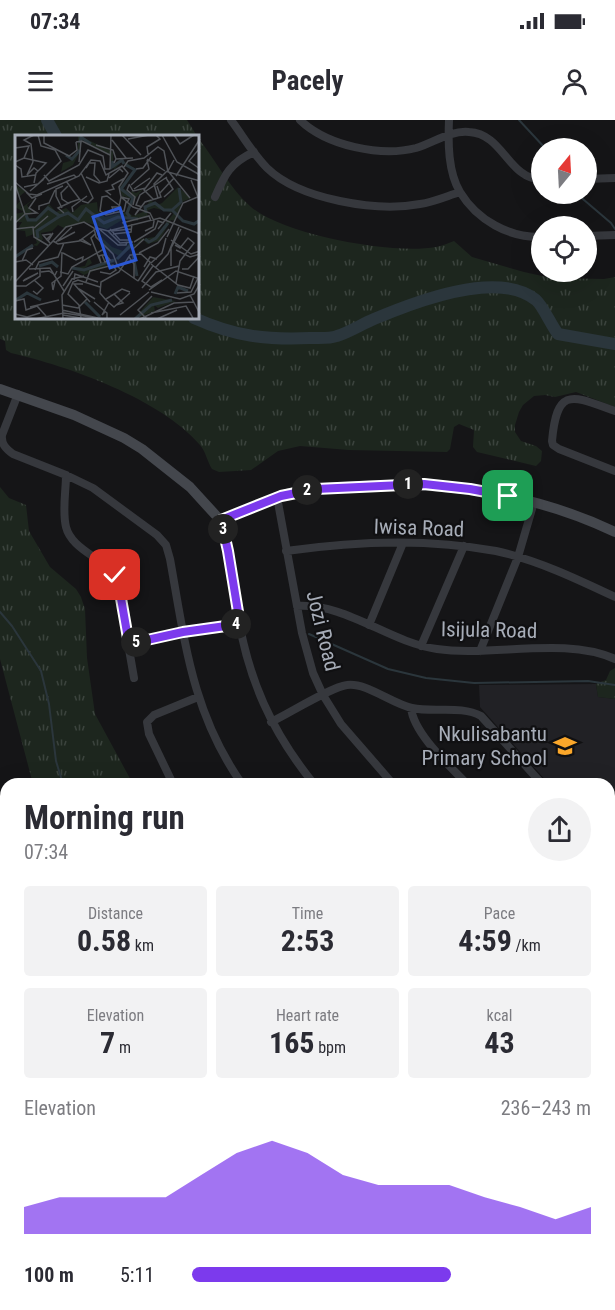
<!DOCTYPE html>
<meta charset="utf-8">
<style>
body{margin:0;font-family:"Roboto Condensed",sans-serif;background:#f2f2f3;color:#2b2b33;height:100vh;display:flex;flex-direction:column;font-size:22px;white-space:nowrap}
*{box-sizing:border-box;margin:0}
p{font-size:20px;color:#7c7c81}
.icon{flex:none;width:33px;height:33px;fill:none;stroke:currentColor;stroke-width:2;stroke-linecap:round;stroke-linejoin:round}
.map{position:relative;flex:1;overflow:hidden}
.sheet{position:absolute;left:0px;top:658px;width:615px;height:532px;display:flex;flex-direction:column;background:#fff;border-radius:18px 18px 0 0;box-shadow:0 6px 24px #0002}
.sheet>*{flex:none}
.needle{width:39px;rotate:18deg}
.fabs{position:absolute;left:531px;top:18px;display:grid;gap:12px}
.fabs a{display:grid;place-items:center;width:66px;height:66px;border-radius:50%;background:#fff;box-shadow:0 6px 24px #0002;font-size:30px}
.pin{position:absolute;display:grid;place-items:center;width:51px;height:51px;color:#fff;margin:-26px;border-radius:12px;box-shadow:0 3px 9px #0006}
.km{position:absolute;width:30px;height:30px;margin:-15px;border-radius:50%;background:#222;color:#fff;font-size:16px;line-height:30px;text-align:center}
.round{display:grid;place-items:center;flex:none;width:63px;height:63px;border-radius:32px;background:#f2f2f3}
.summary{display:flex;align-items:center;justify-content:space-between;height:102px;padding:0 24px}
h1{font-size:33px;font-weight:700;line-height:45px}
.metrics{display:grid;grid-template-columns:repeat(3,1fr);gap:9px;height:102px;padding:6px 24px}
.metrics div{display:grid;align-content:center;border-radius:6px;background:#f2f2f3;text-align:center}
.metrics b{font-size:30px;font-weight:700}
.metrics small{font-size:16px;font-weight:400}
.metrics p{font-size:16px}
.chart{height:168px;padding:12px 24px}
.chart p{display:flex;justify-content:space-between}
.chart svg{width:100%;height:108px;margin-top:6px;fill:#7c3aed;opacity:.7}
ul{padding:0 24px;list-style:none;font-size:20px}
li{display:grid;grid-template-columns:96px 72px 1fr;align-items:center;height:45px}
li i{height:15px;border-radius:8px;background:#7c3aed}
.status{display:flex;justify-content:space-between;align-items:center;height:42px;padding:0 30px;background:#fff;direction:ltr}
.status svg{height:16px;fill:currentColor}
header{display:flex;justify-content:space-between;align-items:center;height:78px;padding:0 24px;background:#fff;font-size:27px;font-weight:700}
.map>svg:first-child{display:block}
.built{fill:#212125}
.grass{fill:url(#grass-tufts)}
.lines{fill:none;stroke-linecap:round;stroke-linejoin:round}
.stream{stroke:#2b363c;stroke-width:2}
.river{stroke:#2b363c;stroke-width:12}
.street{stroke:#36383d;stroke-width:8}
.secondary{stroke:#44474d;stroke-width:10}
.route-casing{stroke:#fff;stroke-width:12}
.route{stroke:#7c3aed;stroke-width:8}
.labels{text-anchor:middle;dominant-baseline:central;stroke-width:4.5;stroke-linejoin:round;paint-order:stroke}
.street-label{font-size:21px;fill:#a7adb8;stroke:#101012}
.poi-label{font-size:21px;fill:#a7adb8;stroke:#101012;text-anchor:end}
.inset-river{fill:none;stroke:#2b363c;stroke-width:3}
.inset-road{fill:none;stroke:#4f5257;stroke-width:1.5}
.view{fill:#2b58d5;fill-opacity:0.15;stroke:#2b58d5;stroke-width:3}
.inset-edge{fill:none;stroke:#a7adb8;stroke-width:3}
</style>
<div class="status"><b>07:34</b><svg viewBox="0 0 49 12"><path d="M0 12V9h3v3zM5 12V6h3v6zM10 12V3h3v9zM15 12V0h3v12zM26 1h20v11H26zM47 4h2v5h-2z"/></svg></div>
<header><svg class="icon" aria-label="menu" viewBox="0 0 24 24"><path d="M4 6h16M4 12h16M4 18h16"/></svg>Pacely<svg class="icon" aria-label="person" viewBox="0 0 24 24"><circle cx="12" cy="8" r="4"/><path d="M4 21q1-7 8-7t8 7"/></svg></header>
<div class="map">
<svg width="615" height="1190" viewBox="0 0 615 1190">
<defs>
<pattern id="grass-tufts" width="24" height="20" patternUnits="userSpaceOnUse" patternTransform="scale(1.5)"><rect width="24" height="20" fill="#1d261e"/><path d="M3 7l-1-3M5 7V3M7 7l1-3M15 17l-1-3M17 17v-4M19 17l1-3" fill="none" stroke="#3b433d"/></pattern>
</defs>
<rect width="100%" height="100%" fill="#151517"/>
<!-- built -->
<path class="built" d="M596,564l2,13 17,2v93h-6v-8h-60l-69,-77 -1,-22z"/>
<!-- grass -->
<path class="grass" d="M0,0h187l10,16h-181v182h182v-180c18,22 31,50 53,69 33,28 142,48 185,40 6,-1 12,-4 18,-6l18,16 52,15 27,6 53,1 11,-2v130l-39,-15 -21,5 -10,-2 -11,1 -11,9 -4,7 -4,13v7l6,9 15,5 6,5 -1,10 -5,5 -59,-14 -4,-5 1,-17 -15,-6 -5,3 -4,22 -3,3 -98,-2 -49,-4 -22,5 -27,19 -32,2 -7,-3c-5,-8 -6,-17 -12,-24 -39,-46 -132,-79 -189,-92l-5,-3 -1,-9 -5,-2z
M0,367l9,11 17,7 3,26 21,36 26,22 5,8 4,12 2,49 8,56 38,70h-100l-33,-125z
M615,548v31l-17,-2 -2,-13 10,-4 4,-9z
M609,812l6,8v98l-6,1z"/>
<g class="lines">
<!-- stream -->
<path class="stream" d="M46,0l2,3
M519,0l26,28
M577,74l34,29 4,6
M0,492l12,14 29,45 8,33 7,57 7,23
M309,514l79,35 38,9 48,5 114,-2 27,4
M609,1041l6,-4
M564,1185l2,5"/>
<!-- river -->
<path class="river" d="M47,0l9,16
M194,198c40,18 71,22 116,20 8,0 19,1 27,-2 13,-4 25,-12 37,-17 40,-17 124,-50 162,-19 7,6 15,25 22,34l57,10
M609,828h6
M0,1080l6,2"/>
<!-- street -->
<path class="street" d="M231,0c12,16 22,34 36,48 33,32 110,44 153,36 14,-2 27,-8 40,-12
M300,0c27,26 81,37 116,28 17,-5 35,-18 53,-16 35,2 38,46 73,48
M449,0c-1,23 -1,52 11,72 17,28 49,46 82,45
M586,59l29,-1
M215,77c10,-23 15,-34 39,-45
M586,116l29,-1
M18,274l-16,41c-1,9 4,14 11,19l53,21 27,13 64,47 9,10 4,14c15,83 22,154 72,225
M615,291c-42,-15 -58,-26 -63,30l1,4 6,4 56,22
M66,355c0,16 -4,36 0,52 6,24 40,31 51,53l17,98
M277,377l25,136 11,40 10,22 18,29 52,60
M221,401c9,29 11,60 16,90 11,68 34,120 77,173
M286,431c69,-10 141,-13 210,0 41,9 81,28 119,46
M297,486c50,-3 91,36 140,43 55,8 128,-13 178,10
M369,505l34,-82
M129,524l54,-12 57,-8
M421,526l43,-100
M480,531l38,-94 16,-55
M411,588c3,26 38,57 56,76
M271,602c17,-8 60,-35 76,-37 19,-3 45,19 65,23 22,5 49,-3 69,8l61,68
M173,664l-24,-50 -2,-12 7,-7 44,-18
M609,685l6,2
M609,745l6,2
M0,753l6,-1
M609,856l6,-5
M0,867l6,4
M609,954l6,-5
M609,996l6,-4
M0,1023l6,-1
M609,1061l6,1
M609,1095l6,-7
M609,1118l6,1
M0,1164l6,1
M609,1179h6
M50,1185v5
M113,1185v5
M513,1185l2,5
M605,1185l2,5
M247,1190l4,-5"/>
<!-- secondary -->
<path class="secondary" d="M0,269l74,26 50,23 18,11 48,38 31,34c26,-11 53,-25 81,-31 19,-3 40,-3 59,-4 88,-5 174,8 254,46
M0,726l6,16
M169,1185l2,5"/>
</g>
<g class="lines">
<!-- route casing -->
<g class="route-casing">
<path id="route" d="M115,455l4,12 10,57 54,-12 57,-8 -12,-73 -7,-31 60,-24 35,-7 108,-5 46,5 38,7"/>
</g>
<!-- route -->
<use href="#route" class="route"/>
</g>
<!-- icons -->
<defs>
<g id="school-bare" transform="scale(1.8)"><path d="M0-5L7-2L0 1L-7-2ZM-4 1L0 2.5L4 1V4Q0 6-4 4Z" fill="#fba72a" stroke="#101012" stroke-width="2.5" paint-order="stroke"/></g>
</defs>
<g fill-rule="evenodd">
<use href="#school-bare" x="565" y="626"/>
</g>
<g class="labels">
<!-- street labels -->
<g class="street-label">
<text transform="translate(419 408) rotate(2)">Iwisa Road</text>
<text transform="translate(489 510) rotate(1)">Isijula Road</text>
<text transform="translate(323 511) rotate(76)">Jozi Road</text>
</g>
<!-- poi labels -->
<g class="poi-label">
<text x="547" y="614">Nkulisabantu<tspan x="547" dy="24">Primary School</tspan></text>
</g>
</g>
<!-- overview -->
<g transform="translate(15 15)">
<rect width="184" height="184" fill="#151517"/>
<path d="M63,0l35,17v13l9,-5 14,9 -13,19 9,7 -1,-4 5,2 7,-4 -13,16 -1,8 4,3 10,-4 7,-12 7,5 5,-2 16,-16 13,11 -9,4 -7,19 -4,-1 -12,21 -12,3 -3,-4 -26,17 -2,5 4,7 -5,-7 -31,13 -11,-7 12,-2 4,-9 3,6 -10,7 26,-7 11,-7 -14,-8 -8,-15 15,14 11,4 6,-8 7,1 5,-5 14,-2 19,-24 -20,-5 -6,2 -1,7 -25,3 -15,9 -22,-7 -21,6 -6,-3 -6,6 -11,2 2,6 -6,7 -4,-1 4,-2 -3,-9 -8,3 -1,-6 -8,-1 5,-8h-7v-8l9,-2 -9,-5 5,-6 -5,-16 11,6 -6,5 1,12 13,-9 -7,6 5,8h-5l2,5h7l13,-14 7,8 10,-4 6,5 9,-8 16,-3 1,9 7,6 21,-5 5,-13 -7,-3 3,6 -3,-2 -5,-12 16,-18 -13,-9 -7,8 -5,-2v-12l-29,-16v10l-8,16 -12,7 2,-9 7,-2 8,-11zM138,162l23,4 -18,7 -4,-3 1,6 -21,8z" fill="#1d261e"/>
<path class="inset-river" d="M65,8l1,-6 10,7M51,20l6,4 8,-9M98,26l-1,6 10,-7 2,4M111,30l9,5 -14,19 12,9 -6,15 3,4M157,75l9,-8 -2,-14M131,78l-1,-6 10,-4 9,7h8l11,11 11,3 6,-4M11,80l2,5h8l12,-12 12,8 8,-3 10,7 8,-11 18,14 14,-6 20,2M23,103l-1,-7 23,-15M130,104l4,3 7,-4 12,-15M118,120l4,21M0,122l18,-12M102,124l15,-15M24,131l13,-4 6,5M57,133l12,2 30,-10M160,159l3,-7 10,4M1,165l11,-7 14,7M70,167l15,15M120,184l16,-14 21,-5"/>
<path class="inset-road" d="M29,0v8l25,13 8,-6 -1,-8M107,0l19,20M147,0l15,27 23,13M159,0l6,9 14,-9M113,4l21,-4M97,5l14,18M61,7l6,-1 28,14M81,10l17,5 3,9M0,13l14,-2 -5,12M185,13l-11,13 11,8M133,19l-1,-7 13,-8 -4,-4M132,24l18,12M159,25l-6,11 22,27M0,27l9,-4 22,5 -10,10 -2,10M18,27l-2,-18 -7,-4 10,-5M18,27l-6,13 7,-7 4,3M64,27l2,-21M99,28l2,-4 17,-1M0,30l6,4 1,8 13,-2M109,32l4,-6 16,-3 14,-11 6,4 4,21 32,9M71,33l3,-5h6l-1,12 6,7M95,34l1,-34M121,34l7,-1 8,-11M66,38l12,25 -5,5 -6,-2M29,40l5,6 30,-16 9,-15 15,6 2,13h5M161,41l24,-37M71,42l13,6 8,-2 2,-7M94,43l11,-9 3,3M176,45l9,22M51,46l15,20M0,47l14,12 8,1 42,-19 12,-16 9,1 6,14 16,-9 6,7 -9,14 2,10 12,10 17,6 4,8 -1,6 -8,4M0,49l10,30 -10,9M32,49l27,-9 2,2M114,49l4,7 13,-3M114,50l-2,5 8,7 -2,8M116,50l18,-16 -2,-9M53,51l-7,7 1,6 6,4 12,-4M9,52l14,-3 23,-23 -6,-11 -14,-4 -3,-11M119,54l16,-11M15,56l14,-12M11,57l6,6 10,-4M144,59l15,-16M96,60l-5,-4 8,-2 -2,-4 13,-7M149,62l9,-8 -7,-11M138,64l-9,-9 13,-17 5,2M140,64l6,-2 -4,-11M111,67l-2,9 -10,2 -2,-6h7l2,-10 8,2 -2,4M127,72l-6,-2 4,-10 27,-18M47,73l-6,-12v-7l7,-3M124,74l-4,6 10,-13 13,-4 -4,-14 13,-13M24,75v-4l10,-3 6,-13M58,77l-1,-5 15,-11M49,78l-6,-5 13,-6M99,78l-8,2 -6,-4 2,-14 5,-1 13,10M10,79l12,-1 -8,-5 7,-10M107,88l27,-7 2,5M19,93l14,-12M83,93l20,17h8l1,-3M0,94l18,-2 1,10 15,9M95,94l10,11h11M143,94l13,-16M93,96l52,-13 40,16M96,96l20,-2M80,99l-4,4 10,25 -2,-7M98,99l18,-2 1,-8M152,102l16,-34 17,-7M31,105l7,-7 -5,8M64,105l12,5 -9,-6M156,105l20,14 9,-3M38,106l5,3 21,-3 18,-13 11,3 12,12 13,-1M43,106l17,-9M119,107l21,-13 3,-8 6,2M35,108l-7,-8 8,-1M40,108l17,-16M160,110l5,3 8,-10 6,5 -14,18 -4,22M161,115l14,7 10,-3M48,118l13,7 7,-3 -1,5M124,118l19,-10 11,-14M118,120v-6l11,-10M84,121l3,-1h4l4,5 -5,2 -3,-7M114,122l5,7v14M7,126l5,-11 6,-2M0,127l11,-2 7,5M136,128l11,-10 4,-15M136,129l27,21 12,3 4,-12M138,131l-11,15 9,6 11,-7M156,131v-18l10,-19M129,132l6,-10 7,2M140,133l13,-14 11,-27M14,134l21,-1 14,23M167,134h6l12,-13M20,135l4,-8 19,-5 6,-14M26,137l8,-1 6,4 2,-4M45,137l8,2 4,-7 32,-18M59,145l1,-6 23,8M8,146l15,-8 -14,7M40,146l-2,9 -1,-7 9,-7 1,-24M123,146l12,-18M0,147l51,-55 18,-5 10,6 2,9 17,17 5,13 20,14M71,147l4,-11 23,-6 3,5 -6,4 -10,-2M68,149h-9l16,18M0,151h11l14,-10v-7M48,151l10,-15M127,153l14,-16 23,-6M64,154l16,10M134,155l27,-19 24,8M18,156l4,3 6,-6 -9,-8M136,157l29,7 14,-5 6,-10M162,158l14,-1 7,-14M99,159l9,9 -7,2M175,160l10,19M91,164l16,-10 8,3M91,165l-6,-7 1,-11 18,-10 11,-17 11,-1 10,9M91,165l8,7 16,-14M0,166l9,-2 2,11 11,-4 9,10M79,167l13,11v6M47,170l16,3 9,-9M15,172l29,-7M47,175l36,8M90,177l-3,3 7,-13M136,178l35,-7 7,12M0,179l12,3 13,-4M48,180l23,4M105,180l29,-23M66,183l-2,-13 -11,-11 5,-12 5,-2 22,7M20,184l29,-6 40,6M48,184l-1,-24 10,-16 12,-3M125,184l34,-16 20,-1M132,184l-9,-9 14,-14M142,184l20,-9"/>
<path class="view" d="M105,73l16,52 -26,8 -17,-51z"/>
<rect width="184" height="184" class="inset-edge"/>
</g>
</svg>
<div class="fabs">
<a><svg class="needle" viewBox="-14 -14 28 28"><path d="M0-13l5 13h-10z" fill="#e53935"/><path d="M0 13l5-13h-10z" fill="#7c7c81"/></svg></a>
<a><svg class="icon" aria-label="locate" viewBox="0 0 24 24"><circle cx="12" cy="12" r="6"/><path d="M12 2v4M12 18v4M2 12h4M18 12h4"/></svg></a>
</div>
<div class="pin" style="left:508px;top:376px;background:#1e9e55"><svg class="icon" aria-label="arrive" viewBox="0 0 24 24"><path d="M6 21V4h12l-3 4 3 4H6"/></svg></div>
<div class="pin" style="left:115px;top:455px;background:#d93025"><svg class="icon" aria-label="check" viewBox="0 0 24 24"><path d="M5 12l5 5 9-10"/></svg></div>
<b class="km" style="left:408px;top:364px">1</b>
<b class="km" style="left:307px;top:370px">2</b>
<b class="km" style="left:223px;top:409px">3</b>
<b class="km" style="left:236px;top:504px">4</b>
<b class="km" style="left:136px;top:522px">5</b>
<section class="sheet">
<div class="summary"><div><h1>Morning run</h1><p>07:34</p></div><a class="round"><svg class="icon" aria-label="share" viewBox="0 0 24 24"><path d="M12 15V3M7 8l5-5 5 5M5 13v7h14v-7"/></svg></a></div>
<div class="metrics">
<div><p>Distance</p><b>0.58<small> km</small></b></div>
<div><p>Time</p><b>2:53</b></div>
<div><p>Pace</p><b>4:59<small> /km</small></b></div>
</div>
<div class="metrics">
<div><p>Elevation</p><b>7<small> m</small></b></div>
<div><p>Heart rate</p><b>165<small> bpm</small></b></div>
<div><p>kcal</p><b>43</b></div>
</div>
<div class="chart"><p><span>Elevation</span>236–243 m</p>
<svg viewBox="0 0 160 44" preserveAspectRatio="none"><path d="M0 44V33L10 29L20 29L30 29L40 29L50 20L60 11L70 6L80 11L90 20L100 24L110 24L120 24L130 29L140 33L150 38L160 33V44z"/></svg>
</div>
<ul>
<li><b>100 m</b>5:11<i style="width:65%"></i></li>
</ul>
</section>
</div>
